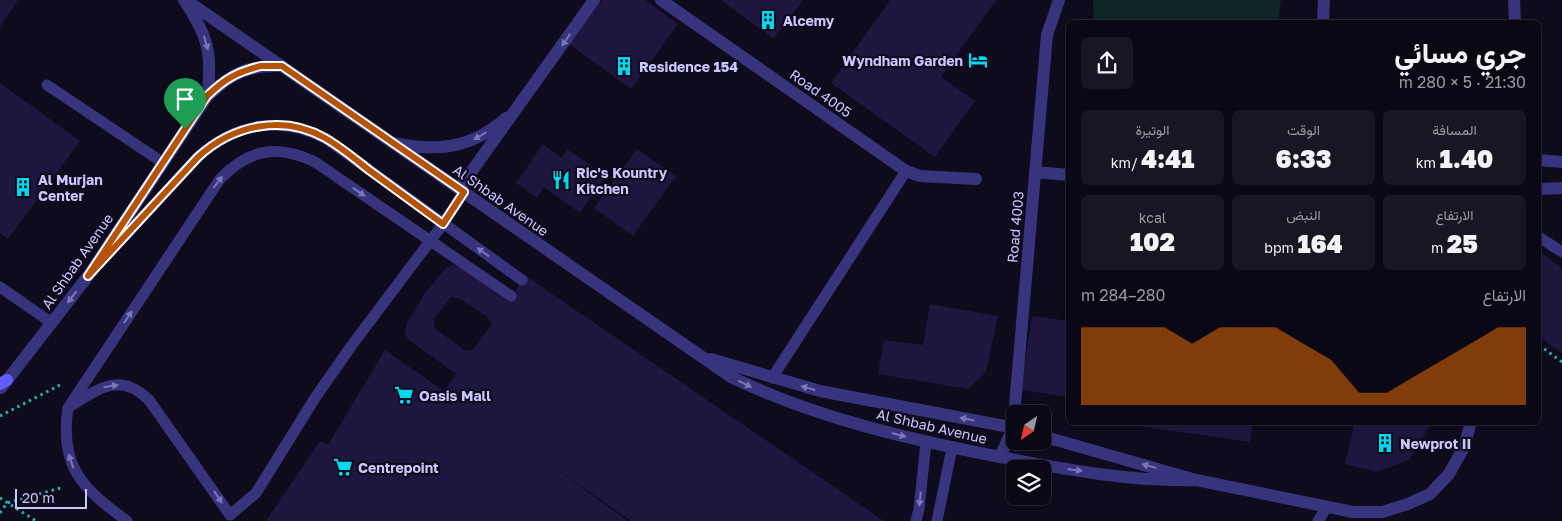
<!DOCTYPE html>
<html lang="ar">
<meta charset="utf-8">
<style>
body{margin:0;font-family:"Golos Text",Vazirmatn,sans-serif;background:#181622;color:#f1f3f6;direction:rtl;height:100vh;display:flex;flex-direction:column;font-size:19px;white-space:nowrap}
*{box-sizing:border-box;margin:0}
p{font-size:16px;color:#999aa0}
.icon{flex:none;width:28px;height:28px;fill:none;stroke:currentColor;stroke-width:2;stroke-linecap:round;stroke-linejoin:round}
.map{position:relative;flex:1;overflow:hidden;direction:ltr}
.drawer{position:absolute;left:1066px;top:20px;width:475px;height:405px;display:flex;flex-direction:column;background:#0a0815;border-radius:8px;box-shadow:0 1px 4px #0004,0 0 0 1px #2a2934;direction:rtl}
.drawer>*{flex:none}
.needle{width:32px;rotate:214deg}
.controls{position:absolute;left:1006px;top:405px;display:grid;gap:10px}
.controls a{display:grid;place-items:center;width:45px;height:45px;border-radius:8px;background:#0a0815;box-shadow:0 1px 4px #0004,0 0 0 1px #2a2934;font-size:25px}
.scale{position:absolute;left:15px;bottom:12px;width:72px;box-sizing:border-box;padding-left:5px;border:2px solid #ccc6ff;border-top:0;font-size:14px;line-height:18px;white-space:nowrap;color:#ccc6ff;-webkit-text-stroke:4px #0e0b1c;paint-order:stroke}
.pin{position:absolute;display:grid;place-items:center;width:42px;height:42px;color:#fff;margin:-51px -21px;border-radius:50% 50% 50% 0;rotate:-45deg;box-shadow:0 0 5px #0007}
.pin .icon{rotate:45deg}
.round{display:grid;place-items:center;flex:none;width:52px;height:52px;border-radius:8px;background:#181622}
.overview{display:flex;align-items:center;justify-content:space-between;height:85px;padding:0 15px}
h1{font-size:28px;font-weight:800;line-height:38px}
.stats{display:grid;grid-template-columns:repeat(3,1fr);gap:8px;height:85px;padding:5px 15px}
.stats div{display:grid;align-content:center;border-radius:8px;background:#181622;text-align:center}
.stats b{font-size:25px;font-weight:800}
.stats small{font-size:14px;font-weight:400}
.stats p{font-size:14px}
.chart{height:140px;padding:10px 15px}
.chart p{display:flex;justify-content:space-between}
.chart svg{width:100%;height:90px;margin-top:5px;fill:#b45309;opacity:.7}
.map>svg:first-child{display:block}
.green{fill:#0e2626}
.building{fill:#1e163e;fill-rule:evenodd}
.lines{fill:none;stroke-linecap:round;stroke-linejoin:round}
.path{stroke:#29b0a7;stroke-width:3;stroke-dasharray:2.5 4;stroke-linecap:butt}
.service{stroke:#37347d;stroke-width:11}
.minor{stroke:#37347d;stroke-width:12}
.tertiary{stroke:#37347d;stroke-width:12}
.secondary{stroke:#615dff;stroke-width:12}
.oneway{fill:#7a76b8}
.route-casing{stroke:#fff;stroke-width:10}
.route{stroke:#b45309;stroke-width:6}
.labels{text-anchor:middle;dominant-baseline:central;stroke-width:4.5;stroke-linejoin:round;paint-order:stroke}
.poi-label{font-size:14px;font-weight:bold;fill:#ccc6ff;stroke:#0e0b1c;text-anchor:start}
.street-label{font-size:14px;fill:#ccc6ff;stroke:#0e0b1c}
</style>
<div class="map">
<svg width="1562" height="521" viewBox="0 0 1562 521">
<rect width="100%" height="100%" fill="#0e0b1c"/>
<!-- green -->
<path class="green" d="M1093,0h188l-3,22h-184z"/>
<!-- building -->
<path class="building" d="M0,0h18l-18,27z
M602,0h43l33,24 -47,65 -62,-45z
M721,0h82l-29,39z
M890,0h106l-55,77 34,24 -40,56 -104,-74z
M0,83l80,58 -72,98 -8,-6z
M543,144l19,14 5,-9 39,27 -26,37 -36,-26 -7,11 -21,-15z
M637,149l39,27 -43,60 -39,-28z
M1539,251l23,17v85l-23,-16z
M452,265l9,3 47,33 18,-25 358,245h-253l-83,-58 80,58h-362l54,-80 8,4 57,-95 59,41 12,-17 -48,-35 -4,-5 3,-11 18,-30 21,-25zM451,297l10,2 26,18 5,7 -20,27 -8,-1 -27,-20 -3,-4v-7z
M930,304l68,12 -12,56 -18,17 -90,-15 6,-34 39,5z
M1032,316l37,5v76l-48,-7z
M1133,422h120l-3,20 -118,-17z
M1355,422h77l-23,38 -33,12 -31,-8z"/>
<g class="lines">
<!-- path -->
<path class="path" d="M1539,345l23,17
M0,416l62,-32
M0,498l36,23
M0,513l7,-10 57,-16"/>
<!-- service -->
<path class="service" d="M47,85l115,77
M1539,237l23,15
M105,257l93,-100c39,-35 80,-41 127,-19l197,142
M0,287l52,36
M772,378l134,-207
M69,407c30,-18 50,-36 80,-7l81,115 26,-22 59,-95 37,-53 91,-121 21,-32
M127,521c-44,-32 -68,-54 -59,-113l152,-229c29,-30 57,-35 95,-17l196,134
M916,521l3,-12 7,-67
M937,521l15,-73
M1318,521l9,-14"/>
<!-- minor -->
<path class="minor" d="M184,0c24,36 29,54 23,97
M661,0l245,171 14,5 56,3
M1323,22l1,-22
M393,143c44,9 78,6 113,-25
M1539,160l23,2
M1035,172l34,3
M459,189l135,-189
M1539,189l23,-1
M1,388l87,-112 119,-179c24,-24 41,-32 75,-31
M1000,457l13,-29 34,-393 12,-35"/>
<!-- tertiary -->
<path class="tertiary" d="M186,0l545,377c85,41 177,62 269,80 64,12 130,25 196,23
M1514,0l1,22
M711,359l109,32 195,37
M1042,436l154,44 157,32h29l26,-8 22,-10 19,-20 15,-27 7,-25"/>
<!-- secondary -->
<path class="secondary" d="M0,384l7,-4"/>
</g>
<!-- one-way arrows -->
<defs><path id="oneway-solid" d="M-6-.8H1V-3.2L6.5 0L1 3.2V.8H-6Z" transform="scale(1.25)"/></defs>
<g class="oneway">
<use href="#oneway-solid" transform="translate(566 40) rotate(125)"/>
<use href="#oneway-solid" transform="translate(206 43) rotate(74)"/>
<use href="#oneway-solid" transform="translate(480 136) rotate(150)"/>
<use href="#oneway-solid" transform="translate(218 182) rotate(-53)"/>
<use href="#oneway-solid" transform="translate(359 192) rotate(34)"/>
<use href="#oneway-solid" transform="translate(483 252) rotate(-144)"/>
<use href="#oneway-solid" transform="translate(72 297) rotate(128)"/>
<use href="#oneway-solid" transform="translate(128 317) rotate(-56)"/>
<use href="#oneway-solid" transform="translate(745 384) rotate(26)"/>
<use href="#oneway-solid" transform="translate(111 386) rotate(-9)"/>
<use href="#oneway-solid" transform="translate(808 388) rotate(-164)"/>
<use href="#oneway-solid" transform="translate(967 419) rotate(-169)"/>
<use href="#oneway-solid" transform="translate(899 435) rotate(15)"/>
<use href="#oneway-solid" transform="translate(71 461) rotate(-109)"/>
<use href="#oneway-solid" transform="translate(1149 466) rotate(-164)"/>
<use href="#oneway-solid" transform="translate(1075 470) rotate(7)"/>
<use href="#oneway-solid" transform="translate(218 497) rotate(56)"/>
<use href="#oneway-solid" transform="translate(920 499) rotate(96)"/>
</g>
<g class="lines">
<!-- route casing -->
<g class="route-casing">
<path id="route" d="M261,66h21l182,126 -21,32c-25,-18 -49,-36 -74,-54 -14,-11 -28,-23 -44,-32 -42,-24 -92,-13 -127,19l-110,119 119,-180c18,-17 29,-24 54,-30z"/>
</g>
<!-- route -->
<use href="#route" class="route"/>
</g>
<!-- icons -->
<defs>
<g id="building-bare" transform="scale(1.5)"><path d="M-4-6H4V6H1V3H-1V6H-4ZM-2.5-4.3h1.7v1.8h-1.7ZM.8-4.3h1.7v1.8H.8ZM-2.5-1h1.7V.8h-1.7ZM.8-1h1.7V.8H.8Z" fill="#00daf1" stroke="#0e0b1c" stroke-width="2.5" paint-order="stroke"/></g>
<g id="hotel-bare" transform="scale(1.5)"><path d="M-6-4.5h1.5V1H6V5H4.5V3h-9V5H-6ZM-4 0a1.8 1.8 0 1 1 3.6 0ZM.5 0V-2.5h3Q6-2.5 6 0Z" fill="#00daf1" stroke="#0e0b1c" stroke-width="2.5" paint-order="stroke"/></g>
<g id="restaurant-bare" transform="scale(1.5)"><path d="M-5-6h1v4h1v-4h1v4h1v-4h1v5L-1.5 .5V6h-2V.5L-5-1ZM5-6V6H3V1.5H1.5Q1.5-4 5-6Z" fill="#00daf1" stroke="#0e0b1c" stroke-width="2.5" paint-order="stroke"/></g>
<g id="supermarket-bare" transform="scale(1.5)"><path d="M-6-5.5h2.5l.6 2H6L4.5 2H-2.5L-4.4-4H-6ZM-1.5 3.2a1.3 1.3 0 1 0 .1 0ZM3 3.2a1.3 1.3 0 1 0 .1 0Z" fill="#00daf1" stroke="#0e0b1c" stroke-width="2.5" paint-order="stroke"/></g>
</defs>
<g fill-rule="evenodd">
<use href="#building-bare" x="768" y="20"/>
<use href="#hotel-bare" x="978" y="60"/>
<use href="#building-bare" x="624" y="66"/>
<use href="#restaurant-bare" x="561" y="180"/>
<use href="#building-bare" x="23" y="187"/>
<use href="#supermarket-bare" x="404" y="395"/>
<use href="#building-bare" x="1385" y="443"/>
<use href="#supermarket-bare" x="343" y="467"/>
</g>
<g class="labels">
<!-- poi labels -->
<g class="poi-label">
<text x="783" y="20">Alcemy</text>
<text x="963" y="60" text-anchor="end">Wyndham Garden</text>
<text x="639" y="66">Residence 154</text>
<text x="576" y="172">Ric's Kountry<tspan x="576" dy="16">Kitchen</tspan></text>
<text x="38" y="179">Al Murjan<tspan x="38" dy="16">Center</tspan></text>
<text x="419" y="395">Oasis Mall</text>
<text x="1400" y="443">Newprot II</text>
<text x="358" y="467">Centrepoint</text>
</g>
<!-- street labels -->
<g class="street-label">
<text transform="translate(821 93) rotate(35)">Road 4005</text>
<text transform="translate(501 200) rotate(35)">Al Shbab Avenue</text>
<text transform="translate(1015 227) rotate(-85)">Road 4003</text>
<text transform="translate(77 261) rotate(-55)">Al Shbab Avenue</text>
<text transform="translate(932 426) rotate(13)">Al Shbab Avenue</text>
</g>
</g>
</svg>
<div class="controls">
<a><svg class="needle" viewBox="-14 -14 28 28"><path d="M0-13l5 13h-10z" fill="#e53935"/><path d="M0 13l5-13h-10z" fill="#999aa0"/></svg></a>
<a><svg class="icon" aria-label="layers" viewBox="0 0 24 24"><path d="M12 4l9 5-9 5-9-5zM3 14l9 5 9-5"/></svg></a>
</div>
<div class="scale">20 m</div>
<div class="pin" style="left:185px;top:129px;background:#1e9e55"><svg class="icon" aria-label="arrive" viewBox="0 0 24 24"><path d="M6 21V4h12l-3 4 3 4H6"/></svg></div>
<section class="drawer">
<div class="overview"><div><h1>جري مسائي</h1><p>21:30 · 5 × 280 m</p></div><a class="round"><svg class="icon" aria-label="share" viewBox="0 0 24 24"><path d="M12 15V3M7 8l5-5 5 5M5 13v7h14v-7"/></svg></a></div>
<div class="stats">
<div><p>المسافة</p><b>1.40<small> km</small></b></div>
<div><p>الوقت</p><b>6:33</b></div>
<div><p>الوتيرة</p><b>4:41<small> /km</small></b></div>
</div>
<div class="stats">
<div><p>الارتفاع</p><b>25<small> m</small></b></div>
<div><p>النبض</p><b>164<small> bpm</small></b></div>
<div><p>kcal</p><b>102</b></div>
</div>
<div class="chart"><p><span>الارتفاع</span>280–284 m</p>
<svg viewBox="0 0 160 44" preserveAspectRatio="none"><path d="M0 44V6L10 6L20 6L30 6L40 14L50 6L60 6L70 6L80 14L90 22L100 38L110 38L120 30L130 22L140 14L150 6L160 6V44z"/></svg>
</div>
</section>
</div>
